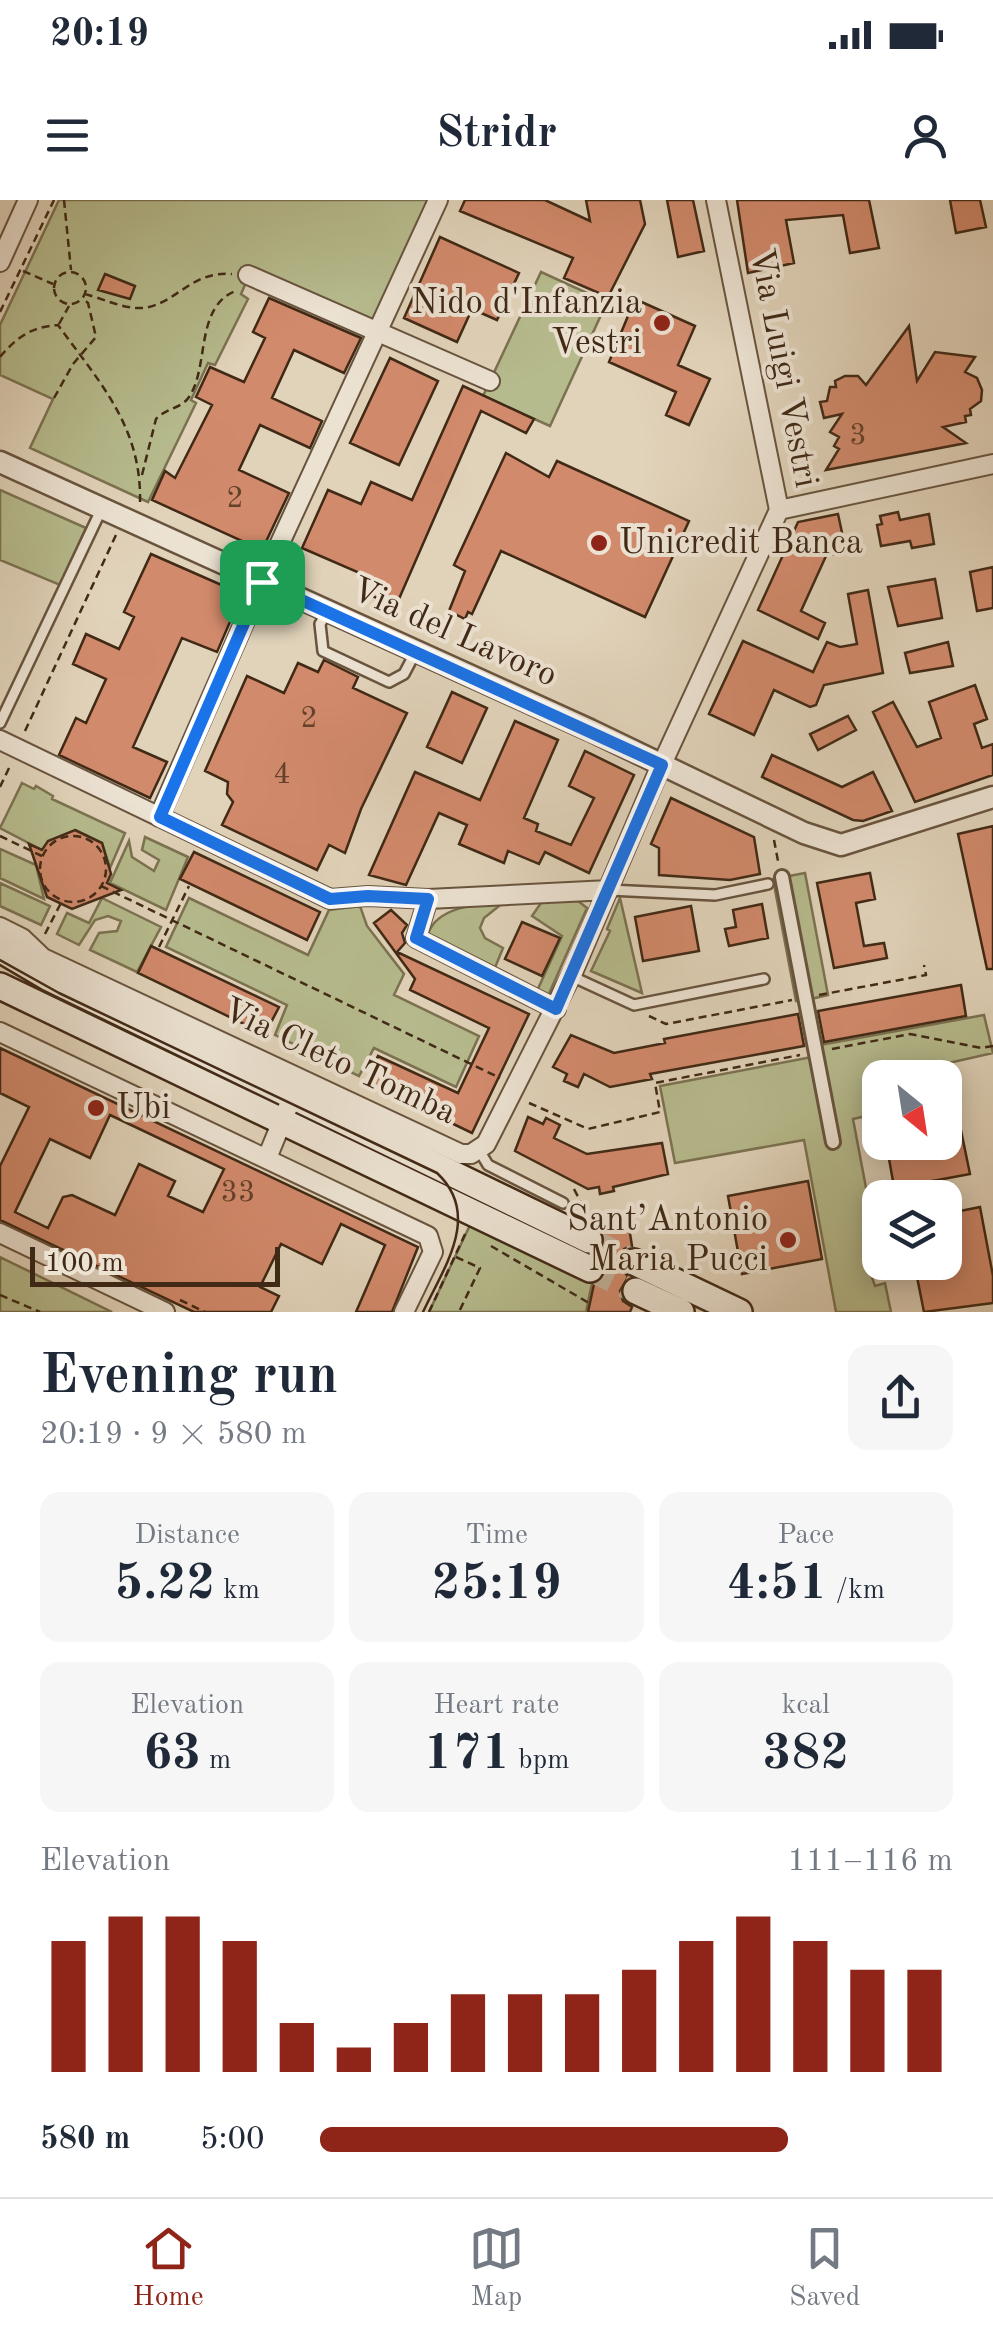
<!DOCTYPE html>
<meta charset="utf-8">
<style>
body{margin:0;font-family:"Old Standard TT",serif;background:#f6f6f7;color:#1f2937;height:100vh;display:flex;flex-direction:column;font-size:38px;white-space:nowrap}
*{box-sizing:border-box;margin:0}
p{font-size:32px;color:#747a83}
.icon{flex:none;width:55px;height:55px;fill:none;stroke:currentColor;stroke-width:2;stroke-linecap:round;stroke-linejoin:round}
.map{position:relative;height:1112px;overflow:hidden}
.drawer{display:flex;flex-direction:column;background:#fff;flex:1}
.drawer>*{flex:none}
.needle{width:65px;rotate:150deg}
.tools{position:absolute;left:862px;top:860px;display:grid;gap:20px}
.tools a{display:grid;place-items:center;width:100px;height:100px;border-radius:20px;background:#fff;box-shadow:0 5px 25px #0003;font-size:50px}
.scale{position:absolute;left:30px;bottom:25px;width:250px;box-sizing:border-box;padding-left:10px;border:5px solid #402915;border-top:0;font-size:28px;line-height:35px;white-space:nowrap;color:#402915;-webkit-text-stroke:8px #ece2d2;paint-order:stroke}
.pin{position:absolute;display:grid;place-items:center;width:85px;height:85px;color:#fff;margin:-42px;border-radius:20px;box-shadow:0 5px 15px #0006}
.round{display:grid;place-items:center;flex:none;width:105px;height:105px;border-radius:20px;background:#f6f6f7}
.head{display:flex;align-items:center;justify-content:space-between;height:170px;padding:0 40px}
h1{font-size:55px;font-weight:800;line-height:75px}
.stats{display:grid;grid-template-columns:repeat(3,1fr);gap:15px;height:170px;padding:10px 40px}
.stats div{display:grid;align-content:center;border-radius:20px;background:#f6f6f7;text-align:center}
.stats b{font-size:50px;font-weight:800}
.stats small{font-size:28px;font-weight:400}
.stats p{font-size:28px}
.chart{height:280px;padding:20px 40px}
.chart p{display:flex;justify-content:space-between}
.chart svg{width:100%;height:180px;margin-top:10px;stroke:#8f2418;stroke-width:6}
ul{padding:0 40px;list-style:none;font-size:32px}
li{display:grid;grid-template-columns:160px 120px 1fr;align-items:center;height:75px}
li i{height:25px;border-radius:12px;background:#8f2418}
.status{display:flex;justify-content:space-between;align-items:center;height:70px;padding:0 50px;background:#fff;direction:ltr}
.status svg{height:28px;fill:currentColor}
header{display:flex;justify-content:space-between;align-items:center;height:130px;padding:0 40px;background:#fff;font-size:45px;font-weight:800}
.tabs{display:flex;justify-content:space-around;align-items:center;height:140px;border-top:2px solid #e0e1e3;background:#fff;font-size:28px;color:#747a83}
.tabs a{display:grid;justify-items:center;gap:5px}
.tabs .selected{color:#8f2418}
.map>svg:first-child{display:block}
.green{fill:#b6bb8d;stroke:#7b7251;stroke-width:2.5}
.building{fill:#d28a6c;stroke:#402915;stroke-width:2.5;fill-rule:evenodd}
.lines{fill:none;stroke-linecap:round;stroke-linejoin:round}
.secondary-tunnel{stroke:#c1b199;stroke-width:25;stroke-dasharray:25 12;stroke-linecap:butt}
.service-casing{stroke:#68543e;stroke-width:14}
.pedestrian-casing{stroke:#68543e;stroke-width:18}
.minor-casing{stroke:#68543e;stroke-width:22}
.tertiary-casing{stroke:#68543e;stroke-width:25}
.secondary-casing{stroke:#402915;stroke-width:30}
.path{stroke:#402915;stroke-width:2.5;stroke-dasharray:8 5;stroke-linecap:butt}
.service{stroke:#ece2d2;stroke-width:9}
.pedestrian{stroke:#ece2d2;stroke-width:12}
.minor{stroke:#ece2d2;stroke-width:18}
.tertiary{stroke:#ece2d2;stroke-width:20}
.secondary{stroke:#ece2d2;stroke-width:25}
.tram{stroke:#402915;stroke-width:2.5}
.route-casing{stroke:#fff;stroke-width:20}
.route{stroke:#1a73e8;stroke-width:12}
.poi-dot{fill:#8f2418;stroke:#ece2d2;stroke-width:4}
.labels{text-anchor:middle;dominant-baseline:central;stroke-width:8;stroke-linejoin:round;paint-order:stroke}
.number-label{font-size:30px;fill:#64412b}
.poi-label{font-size:35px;fill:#402915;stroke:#ece2d2;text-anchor:end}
.street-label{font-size:35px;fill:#402915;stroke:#ece2d2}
</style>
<div class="status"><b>20:19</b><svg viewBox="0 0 49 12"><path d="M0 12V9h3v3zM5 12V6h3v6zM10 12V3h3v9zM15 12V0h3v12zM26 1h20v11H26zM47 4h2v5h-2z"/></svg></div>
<header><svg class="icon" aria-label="menu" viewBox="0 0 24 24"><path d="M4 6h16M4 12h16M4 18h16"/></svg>Stridr<svg class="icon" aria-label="person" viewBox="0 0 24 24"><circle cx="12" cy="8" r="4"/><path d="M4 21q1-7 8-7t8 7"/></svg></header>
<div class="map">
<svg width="993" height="1112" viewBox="0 0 993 1112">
<rect width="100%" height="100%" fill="#e1d3ba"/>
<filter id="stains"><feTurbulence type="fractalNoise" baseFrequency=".002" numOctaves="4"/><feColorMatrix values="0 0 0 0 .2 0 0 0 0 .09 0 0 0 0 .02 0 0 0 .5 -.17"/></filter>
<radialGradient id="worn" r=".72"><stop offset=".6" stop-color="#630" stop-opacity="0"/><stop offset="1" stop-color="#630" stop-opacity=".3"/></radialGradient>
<!-- green -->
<path class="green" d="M59,0h372l-55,124 -125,-53 -10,23 7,5 -33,66 -7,-2 -17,37 5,3 -48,99 -118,-54 23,-49 -53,-24v-50z
M541,72l66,30 -57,124 -67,-30z
M0,290l86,38 -26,57 -60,-25z
M22,583l12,6 2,-3 17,10 -1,3 73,34 -15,35 -8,-25 -60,7 -42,-22z
M145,637l43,20 -22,53 -56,-27 19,-42 3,16 22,14 5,-11 -17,-10z
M0,649l36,16 8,34 -44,-21z
M805,673l23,122 -17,4 9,46 164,-30 9,38 -62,14 1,10 -52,1v35l-27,6 28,148 -11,5 5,14 10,-3 6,29h-55l-32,-172 -129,23 -15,-77 152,-29 -11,-56h-5l-23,-122z
M0,683l50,23 -9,19 -41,-19z
M102,698l59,29 -24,45 -47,-22 9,-17 18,-2 4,-10 -13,-5 -13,4 -16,25 -22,-11 10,-21 22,10z
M189,698l119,57 21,-45 31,-4 7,20 37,48 -10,21 85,41 -23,51 -82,-39 -15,28 -84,-41 12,-30 -121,-58z
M620,698l22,95 -51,-22 19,-40 -3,-2z
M543,700l35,1 9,7 -39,88 -11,-5 25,-55 -30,-20z
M504,702l-20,16 -4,10 5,10 18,10 -9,22 -66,-36c9,-28 51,-30 76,-32z
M471,1023l121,60 -6,29h-157z
M0,1057l112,55h-112z"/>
<!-- building -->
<path class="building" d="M465,0h80l45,21 -4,-21h54l5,24 -37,73 -44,-19 9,-20 -113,-47z
M667,0h26l11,51 -26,6z
M737,0h132l10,48 -29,5 -7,-38 -57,5 8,43 -46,10z
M950,0h30l6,27 -30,6z
M440,37l79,36 -22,47 -25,-11 -15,33 -53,-24z
M105,74l30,12 -5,13 -32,-9z
M269,98l92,40 -17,35 -50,-23 -22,48 50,23 -12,27 -50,-23 -21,45 50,23 -27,57 -110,-50 13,-29 10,7 37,-73 -16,-8 14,-30 34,15 21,-44 -12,-6z
M635,99l60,27 -17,39 32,14 -21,46 -23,-10 10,-23 -67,-30z
M909,126l8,55 18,-29 40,5 -10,15 12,6 5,12 -1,11 -11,8 1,6 -6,1 1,6 -23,5 23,16 -140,27 13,-21 -5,-3 5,-9 -9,-5 12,-18 -18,4 -4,-16 7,-1 3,-14h6l-1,-6 10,-5h13l8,9z
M390,158l48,23 -39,84 -49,-22z
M463,186l71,33 -8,14 -45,-22 -86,197 -26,-14 7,-14 -74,-32 26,-58 33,14 10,-22 41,18z
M506,253l43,24 8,-16 132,60 -44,96 -144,-66 -29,63 -4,-2 -3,7 -16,-8 16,-40 -11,-6z
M898,312l2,8 29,-6 5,30 -22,4 -2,-7 -29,5 -4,-21 5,-1 -2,-8z
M838,314l8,37 -20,5 -25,55 24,12 -7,16 -60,-29 40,-88z
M151,354l91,40 -25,58 -35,-14 -49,109 34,15 -17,36 -91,-43 17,-37 10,5 20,-44 -33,-15 13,-30 33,15 15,-32 -10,-5z
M993,367v41l-16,3 -7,-39z
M935,379l7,39 -44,8 -10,-39z
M868,390l15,83 -59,12 -8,20 -6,2 -36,-17 -20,45 -45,-21 34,-73 70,31 14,-30 13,5 17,-3 -9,-50z
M948,442l5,24 -43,7 -5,-20z
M324,460l34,17 -5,11 54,25 -46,96 -16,44 -16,-8 -12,25 -95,-45 11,-23 -6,-8 1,-12 -23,-11 42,-95 37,17 14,-30 20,9z
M975,485l12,34 -13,5 8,24 11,-4v31l-78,27 -42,-90 20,-10 24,45 24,-9 -12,-36z
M452,492l35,16 -25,55 -35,-16z
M848,516l8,14 -38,20 -8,-16z
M515,521l43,19 -34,78 14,6 -2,7 35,14 23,-47 -25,-12 16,-35 49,24 -45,98 -44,-21 -6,12 -31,-13 -4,12 -45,-19 8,-19 -28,-12 -33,72 -37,-10 46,-103 65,28z
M772,555l70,32 31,-15 19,39 -29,10 -10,-1 -91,-43z
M671,598l83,39 6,37 -30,6 -71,-5v-27l-8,-4z
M993,626v143h-6l-29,-135z
M75,630l27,13 9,31 -4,9 14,7 -49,19 -25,-12 -18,-53 13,6 6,-9z
M194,652l126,60 -13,28 -127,-61z
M870,673l5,26 -19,4 8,43 20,-3 3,15 -53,10 -17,-85z
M762,704l6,34 -39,8 -4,-17 11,-2 -3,-17z
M691,706l8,45 -56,10 -8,-44z
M391,710l16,15 -5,8 3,10 -8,9 132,62 -57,119 -106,-51 12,-26 80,37 31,-65 -79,-38 5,-11 -41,-56z
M522,722l38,16 -18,38 -37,-17z
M151,746l128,61 -14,27 -127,-61z
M961,785l5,31 -142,26 -6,-31z
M798,814l6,32 -154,28 2,5 -42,8 -26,-13 -6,13 -14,-6 3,-7 -14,-7 18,-32 43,18 51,-10 -1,-4z
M0,848l418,199 -26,65h-36l29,-67 -44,-21 -19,40 -41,-20 -21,43 19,9 -8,16h-77l-194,-92v-54l29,-59 -29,-14zM110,915l114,54 -21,43 -35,-16 7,-15 -36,-17 -24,51 -43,-20 -9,2 -15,31 -33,-16 35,-73 40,19z
M945,887h7l18,87 -43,8 3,11 -34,5 -10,-56h59z
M528,917l15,7 3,-6 14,7 -6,13 33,16 75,-11 6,31 -55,13 1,4 -14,3 -1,-7 -11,2 -73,-38z
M808,981l14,78 -80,15 -14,-78z
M980,1007l13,69v27l-69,9 -10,-50h31v-48z
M604,1017h15l10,10 3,19 -8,3 -6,13 10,15 -8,14 3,10 9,6 -2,5h-42l6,-28 10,-7 2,-8 -9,-15 8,-16 -14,-15z"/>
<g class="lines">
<!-- secondary-tunnel -->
<path class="secondary-tunnel" d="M589,1040l45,22
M590,1069l46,22"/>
<!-- service casing -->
<g class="service-casing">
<path id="service" d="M327,412l-7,12 3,27 66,31 15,-8 11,-21
M0,523l102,-215
M609,690l106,5 53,-11
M571,776l63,29 130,-26
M479,950l9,15 75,38"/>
</g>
<!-- pedestrian casing -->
<g class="pedestrian-casing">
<path id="pedestrian" d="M782,677l51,265"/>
</g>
<!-- minor casing -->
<g class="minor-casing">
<path id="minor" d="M0,62l28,-62
M248,75l242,106
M779,310l214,-46
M0,540l330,159 38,-3 60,3 181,-9
M159,617l103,-235 176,-382
M428,699l-12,39 140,71
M0,727l22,11 21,20 418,196h10l15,-10 87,-172 83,-195 123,-267 -63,-310
M0,832l428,204 5,16 -29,60
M267,958l30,-73
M0,1033l165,79"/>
</g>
<!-- tertiary casing -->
<g class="tertiary-casing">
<path id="tertiary" d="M0,262l590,268 214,103 37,12 152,-48"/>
</g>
<!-- secondary casing -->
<g class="secondary-casing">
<path id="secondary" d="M0,749l49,29 540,262
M0,786l590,283
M634,1062l105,50
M636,1091l45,21"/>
</g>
<!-- path -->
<path class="path" d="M64,0l7,70
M23,71l30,13
M54 88a16 16 0 1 1 32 0a16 16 0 1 1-32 0Z
M85,94c19,5 45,18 64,13 31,-8 44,-36 83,-33
M0,112l54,-112
M59,124l10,-18
M0,157c17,-20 31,-30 58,-32 42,58 84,102 82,178
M54,198l19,-34 23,-27 -8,-34 -5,-4
M142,275l14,-56c10,-11 25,-10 33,-22 21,-31 5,-92 49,-107
M25,531l91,-196
M0,587l10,-21
M40 669a33 33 0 1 1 66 0a33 33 0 1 1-66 0Z
M0,636l42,20
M774,640l4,21
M101,686l399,192
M45,734l17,-33
M159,747l30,-61
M819,795l107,-20 -2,-10
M649,816l17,8 126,-24
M832,849l78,-15 71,14 12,-2
M529,903l59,26 72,-17 -5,-29 145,-28
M574,989l13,25
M491,1046l98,57
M456,1057l24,11 -21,44
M0,1095l40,17
M180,1100l25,12
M429,1112l37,-80"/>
<!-- service -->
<use href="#service" class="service"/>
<!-- pedestrian -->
<use href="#pedestrian" class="pedestrian"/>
<!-- minor -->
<use href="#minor" class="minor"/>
<!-- tertiary -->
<use href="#tertiary" class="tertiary"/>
<!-- secondary -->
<use href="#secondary" class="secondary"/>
<!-- tram -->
<path class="tram" d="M0,760l59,33 378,180c45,42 7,94 -14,139"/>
</g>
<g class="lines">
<!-- route casing -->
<g class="route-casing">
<path id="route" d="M262,382l400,183 -106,244 -140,-71 12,-39 -60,-3 -38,3 -170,-82z"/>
</g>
<!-- route -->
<use href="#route" class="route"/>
</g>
<!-- markers -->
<g class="poi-dot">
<circle cx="662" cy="123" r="10"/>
<circle cx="599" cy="343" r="10"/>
<circle cx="96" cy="908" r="10"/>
<circle cx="788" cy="1040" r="10"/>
</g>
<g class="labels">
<!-- number labels -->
<g class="number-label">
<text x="858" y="236">3</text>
<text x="235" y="299">2</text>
<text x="309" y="519">2</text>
<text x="282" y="575">4</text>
<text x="238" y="993">33</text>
</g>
<!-- poi labels -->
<g class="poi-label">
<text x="642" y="103">Nido d'Infanzia<tspan x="642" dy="40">Vestri</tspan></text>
<text x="619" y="343" text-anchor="start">Unicredit Banca</text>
<text x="116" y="908" text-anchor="start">Ubi</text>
<text x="768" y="1020">Sant’Antonio<tspan x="768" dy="40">Maria Pucci</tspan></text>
</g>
<!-- street labels -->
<g class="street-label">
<text transform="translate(783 168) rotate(79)">Via Luigi Vestri</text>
<text transform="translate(454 433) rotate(24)">Via del Lavoro</text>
<text transform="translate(339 862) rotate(25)">Via Cleto Tomba</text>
</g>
</g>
<rect width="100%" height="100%" filter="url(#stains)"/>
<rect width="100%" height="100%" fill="url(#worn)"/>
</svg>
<div class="tools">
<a><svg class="needle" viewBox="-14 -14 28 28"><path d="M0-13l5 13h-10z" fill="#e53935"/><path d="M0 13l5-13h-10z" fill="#747a83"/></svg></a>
<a><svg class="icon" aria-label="layers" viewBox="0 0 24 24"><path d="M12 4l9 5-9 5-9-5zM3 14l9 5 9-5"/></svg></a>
</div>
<div class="scale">100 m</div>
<div class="pin" style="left:262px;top:382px;background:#1e9e55"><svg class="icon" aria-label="arrive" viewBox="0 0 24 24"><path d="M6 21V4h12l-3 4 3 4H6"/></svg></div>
</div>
<section class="drawer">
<div class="head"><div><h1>Evening run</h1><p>20:19 · 9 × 580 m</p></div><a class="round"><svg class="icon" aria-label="share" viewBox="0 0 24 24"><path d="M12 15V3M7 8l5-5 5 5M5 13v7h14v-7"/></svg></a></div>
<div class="stats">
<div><p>Distance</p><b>5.22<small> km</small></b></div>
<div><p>Time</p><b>25:19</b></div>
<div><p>Pace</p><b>4:51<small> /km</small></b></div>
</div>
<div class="stats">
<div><p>Elevation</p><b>63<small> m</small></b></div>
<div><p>Heart rate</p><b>171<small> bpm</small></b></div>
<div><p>kcal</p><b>382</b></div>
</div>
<div class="chart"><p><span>Elevation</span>111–116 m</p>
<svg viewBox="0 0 160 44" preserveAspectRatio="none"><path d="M5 44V12M15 44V6M25 44V6M35 44V12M45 44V32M55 44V38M65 44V32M75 44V25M85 44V25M95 44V25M105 44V19M115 44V12M125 44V6M135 44V12M145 44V19M155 44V19"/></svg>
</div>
<ul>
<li><b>580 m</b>5:00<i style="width:74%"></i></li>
</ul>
</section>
<nav class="tabs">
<a class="selected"><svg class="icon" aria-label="home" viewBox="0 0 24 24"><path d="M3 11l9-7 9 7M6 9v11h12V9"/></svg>Home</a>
<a><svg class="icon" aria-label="map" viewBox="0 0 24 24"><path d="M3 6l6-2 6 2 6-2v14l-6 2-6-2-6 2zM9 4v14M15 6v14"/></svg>Map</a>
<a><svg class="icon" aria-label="saved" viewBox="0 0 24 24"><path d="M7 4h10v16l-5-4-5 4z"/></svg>Saved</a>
</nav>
